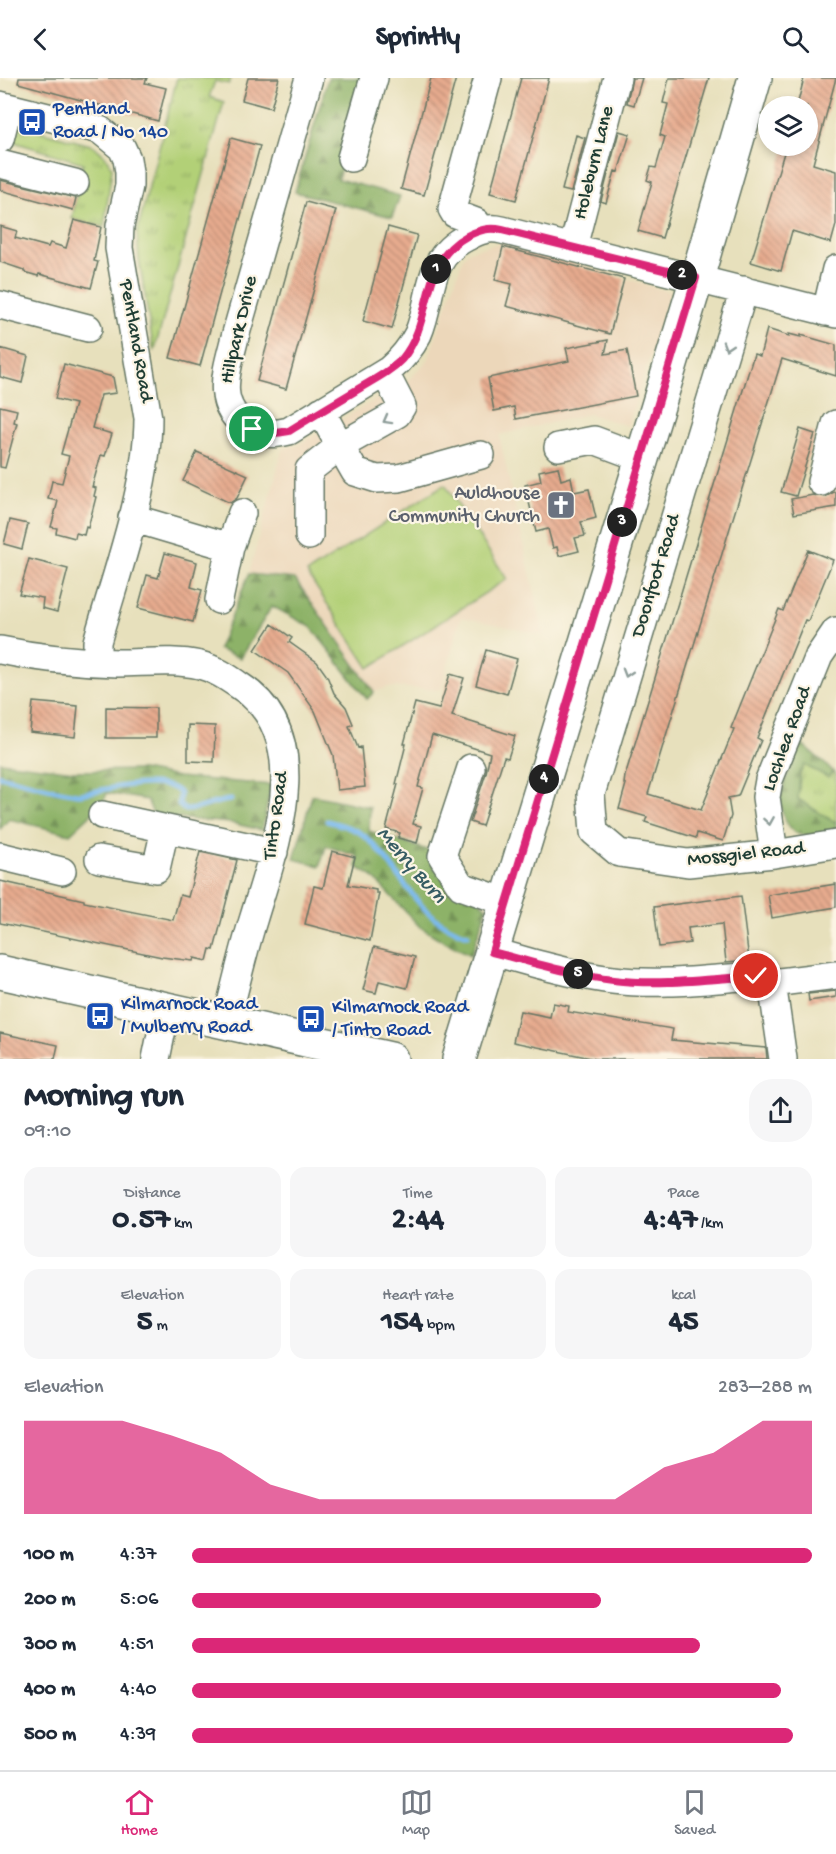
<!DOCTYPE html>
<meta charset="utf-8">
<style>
body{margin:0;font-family:"Gochi Hand",sans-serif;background:#f6f6f7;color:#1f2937;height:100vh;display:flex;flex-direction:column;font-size:22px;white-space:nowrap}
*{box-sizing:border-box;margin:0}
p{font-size:20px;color:#747a83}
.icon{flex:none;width:33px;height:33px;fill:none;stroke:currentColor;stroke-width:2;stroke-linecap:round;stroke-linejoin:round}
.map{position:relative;height:981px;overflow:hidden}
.side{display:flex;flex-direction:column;background:#fff;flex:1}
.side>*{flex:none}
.fabs{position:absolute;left:758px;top:18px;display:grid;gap:12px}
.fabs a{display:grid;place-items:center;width:60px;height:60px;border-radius:50%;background:#fff;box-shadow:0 3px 9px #0003;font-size:30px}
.pin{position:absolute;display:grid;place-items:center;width:51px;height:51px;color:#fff;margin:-26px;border:3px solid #fff;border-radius:50%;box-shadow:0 2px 6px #0007}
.km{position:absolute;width:30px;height:30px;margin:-15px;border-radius:50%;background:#222;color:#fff;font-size:16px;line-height:30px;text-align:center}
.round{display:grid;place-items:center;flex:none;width:63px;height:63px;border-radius:24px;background:#f6f6f7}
.headline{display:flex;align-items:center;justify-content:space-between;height:102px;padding:0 24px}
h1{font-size:33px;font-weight:800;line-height:45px}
.figures{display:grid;grid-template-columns:repeat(3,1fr);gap:9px;height:102px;padding:6px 24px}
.figures div{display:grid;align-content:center;border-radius:15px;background:#f6f6f7;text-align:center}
.figures b{font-size:30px;font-weight:800}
.figures small{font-size:16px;font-weight:400}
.figures p{font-size:16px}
.chart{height:168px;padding:12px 24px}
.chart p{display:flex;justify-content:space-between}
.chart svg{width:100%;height:108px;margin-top:6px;fill:#db2777;opacity:.7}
ul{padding:0 24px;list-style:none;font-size:20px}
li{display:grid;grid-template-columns:96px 72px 1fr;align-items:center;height:45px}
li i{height:15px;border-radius:8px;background:#db2777}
header{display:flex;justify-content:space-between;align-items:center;height:78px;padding:0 24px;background:#fff;font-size:27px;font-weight:800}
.menu{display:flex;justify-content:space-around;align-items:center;height:84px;border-top:2px solid #e0e1e3;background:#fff;font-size:16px;color:#747a83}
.menu a{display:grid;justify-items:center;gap:3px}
.menu .active{color:#db2777}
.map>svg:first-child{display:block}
.built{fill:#ecd7ba}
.grass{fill:url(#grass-tufts);stroke:#688656;stroke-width:1.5}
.forest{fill:url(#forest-firs);stroke:#56784e;stroke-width:1.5}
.pitch{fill:#b2d077;stroke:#688656;stroke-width:1.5}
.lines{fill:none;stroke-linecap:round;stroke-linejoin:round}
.stream{stroke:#7abaef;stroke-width:5}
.building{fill:url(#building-back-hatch)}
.minor-casing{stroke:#657664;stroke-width:30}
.major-casing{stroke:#657664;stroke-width:36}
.minor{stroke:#fff;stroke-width:27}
.major{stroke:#fff;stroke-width:33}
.oneway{stroke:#8f9e9a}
.route-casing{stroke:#fff;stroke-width:12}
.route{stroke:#db2777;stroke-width:8}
.labels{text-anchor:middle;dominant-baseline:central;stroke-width:4.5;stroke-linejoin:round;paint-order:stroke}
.transit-label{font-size:20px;fill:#164399;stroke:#fcf5e5;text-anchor:start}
.street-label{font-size:20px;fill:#1f3d34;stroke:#fcf5e5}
.worship-label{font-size:20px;fill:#5b616d;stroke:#fcf5e5;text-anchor:end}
.water-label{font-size:21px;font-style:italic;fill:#365c63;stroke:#fcf5e5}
</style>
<header><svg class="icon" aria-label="back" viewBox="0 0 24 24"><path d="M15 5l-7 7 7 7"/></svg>Sprintly<svg class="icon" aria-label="search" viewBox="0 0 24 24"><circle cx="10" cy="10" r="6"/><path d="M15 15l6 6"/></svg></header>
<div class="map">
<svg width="836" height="981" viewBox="0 0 836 981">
<defs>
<pattern id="grass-tufts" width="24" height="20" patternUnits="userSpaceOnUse" patternTransform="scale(1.5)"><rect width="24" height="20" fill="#b2d077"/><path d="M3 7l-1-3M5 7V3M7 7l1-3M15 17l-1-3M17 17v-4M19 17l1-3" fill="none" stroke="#90aa62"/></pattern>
<pattern id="forest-firs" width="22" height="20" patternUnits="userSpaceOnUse" patternTransform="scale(1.5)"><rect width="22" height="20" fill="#8db268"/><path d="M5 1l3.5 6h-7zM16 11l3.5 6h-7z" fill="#739256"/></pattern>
<pattern id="building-back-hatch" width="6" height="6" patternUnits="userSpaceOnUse" patternTransform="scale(1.5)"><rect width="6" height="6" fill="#e7ab8e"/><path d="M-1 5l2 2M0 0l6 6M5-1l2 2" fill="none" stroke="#bb8c75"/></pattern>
</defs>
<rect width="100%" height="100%" fill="#fcf5e5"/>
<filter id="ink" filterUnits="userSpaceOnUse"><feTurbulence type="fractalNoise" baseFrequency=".0167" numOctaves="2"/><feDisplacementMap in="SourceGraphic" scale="12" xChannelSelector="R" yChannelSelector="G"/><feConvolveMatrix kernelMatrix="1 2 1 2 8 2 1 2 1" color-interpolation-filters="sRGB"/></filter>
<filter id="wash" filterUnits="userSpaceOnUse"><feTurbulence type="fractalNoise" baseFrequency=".008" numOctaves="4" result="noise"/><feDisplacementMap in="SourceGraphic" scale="24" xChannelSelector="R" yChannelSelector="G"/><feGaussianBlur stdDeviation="1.35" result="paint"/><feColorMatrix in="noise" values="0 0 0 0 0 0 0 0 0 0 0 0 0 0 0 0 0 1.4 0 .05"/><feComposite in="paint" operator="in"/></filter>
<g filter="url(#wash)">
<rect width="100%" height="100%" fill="#e7e0bc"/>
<!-- built -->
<path class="built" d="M504,164l166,50 -42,134 -39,-12 -90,21 45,200 -83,-18 -20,73 -52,-3 -15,5 -79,-113 -46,-5 34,-126 13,-2 113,-66 19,-20 35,-102 6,-7z"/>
<!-- grass -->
<path class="grass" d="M177,0h54l-2,6 -14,-3 -6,16 15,5 -70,250 -15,-93 -2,-26z
M17,47l77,21 11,10 7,12 -8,59 -32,-8 11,-56 -69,-21z
M804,686l24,13 6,-5 2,3v47l-7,-3 -31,-20 2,-25z"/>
<!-- forest -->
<path class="forest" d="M328,0h37l-27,101 62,17 -8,21 -97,-25z
M249,496l46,5 79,113 -7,7 -56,-72 -39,-21 -32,52 -22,-9z
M801,665l33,29 -6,5 -24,-12 -4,9 -2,25 31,20 7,3v9c-10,2 -23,5 -33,4 -18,-2 -25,-28 -21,-43 4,-16 13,-33 19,-49z
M0,684l74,9 68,-1 36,7 93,8 -9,45 -31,-7 -77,-7 -7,-16 -40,-7 -4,10 -33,31 -61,-15 -9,10z
M312,717l58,12 -1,24 61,20 57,57 -16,47 -28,-14 -23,-14 -47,-50 -16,-10 1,-11 -32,-10 -6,20 -26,-7z"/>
<!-- pitch -->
<path class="pitch" d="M445,406l62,95 -138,89 -62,-95z"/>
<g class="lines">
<!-- stream -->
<path class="stream" d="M0,698c14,3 74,20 81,18 21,-4 84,-20 99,-1l-1,12 6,5c15,0 28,-9 46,-10
M327,743c11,3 25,6 35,13 41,33 50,85 106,101"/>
</g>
<g id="blocks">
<!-- building -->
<path class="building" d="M19,0h128l-2,5 21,5 -8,33 -140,-38z
M248,0h31l-8,30 -29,-8z
M431,0h25l-32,117 -23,-6z
M521,0h28l-33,122 -26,-7z
M632,0h10l-8,27 -7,-2z
M669,0h40l-47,160 -24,-7 14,-49 -5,-2 4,-13 5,1 9,-31 -5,-2 8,-31 -5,-1z
M804,0h32l-23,86 23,7v54l-5,18 -39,-12 -11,40 -30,-9 35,-116h21v-40h-10z
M619,53l11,3 -12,38 -3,-1 -9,32 -5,-2z
M576,57l9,3 -14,54 -9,-2z
M231,60l29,8 -60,220 -30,-8z
M0,102l76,18 -3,12 -73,-20z
M306,124l30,8 -50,179 -29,-8z
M74,142l27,7 -7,34 4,1 -7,26 -52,-14 -1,2 -14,-4v-2l-24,-8v-36l17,5 -2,7 33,9 2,-4 16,5z
M388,149l29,8 -25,94 -29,-8z
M503,169l121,32 -14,55 -104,-28 6,-22 -17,-4z
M767,251l22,7v-2l12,3v-2l35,10v31l-54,-17 -134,435 53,16 33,-81 -3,-1 48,-119 4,2 25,-61 25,10 -25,61 -3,-1 -48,118 4,2 -23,56 -10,2 3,18 -8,25 -26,-8 -1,5 -51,-16 2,-5 -28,-8 7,-25h-2l1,-8 129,-422 6,2z
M608,262l-3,14 22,-4 9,46 -120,23 -2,-12 -20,4 -6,-33 81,-17 -3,-13z
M0,270l28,8 -6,27 -22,-6z
M64,286l49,13 3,16 -15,2 -9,33 20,6 -7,22 -4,-1 -9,32 4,1 -2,8 2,1 -8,31 -2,-1 -2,8 -8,-2 -1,5 -19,-5 1,-5 -6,-1 7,-26 -10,-2 4,-18 10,2 7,-27 -8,-2 14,-50 -20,-5z
M0,328l17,4 -3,12 3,1 -12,45 -5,-1z
M800,351l15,5 -19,62 -15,-4z
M197,374l51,23 -11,23 -7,5 -47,-22z
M558,389l3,13 10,-3 3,15 15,-3 7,29 -15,4 4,14 -10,2 4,13 -20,5 -2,-9 -4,1 -5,-19 -12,3 -11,-47 16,-4 -2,-10z
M836,413v16l-42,7 -3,-15 22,-4 12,2z
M10,442l18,4 -6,25 -18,-5z
M165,475l32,9 -6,25 11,3 -9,32 -55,-14 9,-33 11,3z
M29,481l39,10 -11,43 -15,-4 1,-10 -24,-4z
M272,546l20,14 -3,4 28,20 10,14 7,17 12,14 7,17 -4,2 9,22 3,-1 4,40 -28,3 -4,-35 -18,-44 -27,-38 -33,-23z
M486,572l31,9 -10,35 -31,-9z
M450,596l14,4 -12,38 63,20 -7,22 -4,-1 -22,69 -12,-4 16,-49 4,-20 -58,-18 -14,52 5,1 -10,36 8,2 -4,17 -19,-5 2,-5 -14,-4 12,-45h-2l10,-40h-2l11,-41 24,6z
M33,624l45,4 -3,31 -45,-5z
M106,629l50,1v30h-50z
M188,647l27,1 -1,36 -26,-1z
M332,773l23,6 -7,28 28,5v3h3l-9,48 -65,-17 9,-38 9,2z
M200,774l37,8 -23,90 -4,-1 -3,12 -13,-3 -1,3 -31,-4 -162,-34v-42l84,19v2l89,18 7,-25 8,2z
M836,806v23l-64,11 -4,-23z
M741,818l8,64 -23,2 -4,-38 -34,4 2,15 -31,4 -5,-40z
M374,869l41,10 -8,31 -28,-7 -3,12 -13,-3z
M836,913v6l-27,4 -1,-7z
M553,925l16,3 -1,6 105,17 -2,11 95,8 1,11h-171l-83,-17 7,-31 30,6z
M0,955l58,12 -3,14h-55z"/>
</g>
</g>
<g filter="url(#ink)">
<use href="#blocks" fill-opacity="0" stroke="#657664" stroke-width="1.5"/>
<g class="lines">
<!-- minor casing -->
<g class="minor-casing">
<path id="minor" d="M309,0l-74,259c-8,33 -22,68 13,90 14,8 26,8 41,4l100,-61c12,-10 22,-22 29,-36 16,-37 6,-75 49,-97 12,-7 22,-10 35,-7l334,84
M0,27l100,25 22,18 5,11 2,13v14l-9,40 -1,22 29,170c0,70 -32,156 -51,224v20
M0,61l8,-32
M351,80l23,-80
M0,86l75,19
M479,153l-3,-9 -21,-8 -3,-5 36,-131
M573,169l44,-169
M744,212l-153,504 3,38 25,21 69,10 86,-9 62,-10
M0,227l88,23
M826,234l10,-43
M321,333l19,35 57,-32 5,-8 -17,-33
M558,369l36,-7 48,18
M821,404l15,-58
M132,440l98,29
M309,458v-66l31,-24 15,26 22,7 22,-1 82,-23
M219,522l11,-53 12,-34
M0,572c38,8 79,12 118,13 26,0 56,-4 82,2 15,4 27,12 40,21 78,50 35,161 14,231 -11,35 -19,71 -28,106
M471,690l-29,88 19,30 45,16
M102,737l172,37
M774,776l-8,-57 3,-17 50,-124 17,-25
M0,778l62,15
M99,781l57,10 9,-40
M492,874c40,10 80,23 121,28 47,6 96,-1 142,-4l17,7 64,-8
M772,905l11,76
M156,981l10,-49"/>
</g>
<!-- major casing -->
<g class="major-casing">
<path id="major" d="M0,894l391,87
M459,981l238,-781 58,-200"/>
</g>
<!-- minor -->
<use href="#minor" class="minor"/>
<!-- major -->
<use href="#major" class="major"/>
</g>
<!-- one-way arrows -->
<defs><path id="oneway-chevron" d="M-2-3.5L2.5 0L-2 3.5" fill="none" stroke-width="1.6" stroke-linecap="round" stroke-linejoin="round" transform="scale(1.5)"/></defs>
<g class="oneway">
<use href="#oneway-chevron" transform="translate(727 268) rotate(107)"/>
<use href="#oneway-chevron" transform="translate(387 342) rotate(151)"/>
<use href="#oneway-chevron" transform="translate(627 595) rotate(107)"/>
<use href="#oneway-chevron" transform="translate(769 743) rotate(81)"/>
</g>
</g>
<g class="lines" filter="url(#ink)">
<!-- route casing -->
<g class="route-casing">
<path id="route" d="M252,351c14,5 23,5 37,2 24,-15 48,-29 71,-43 15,-9 31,-17 42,-29 33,-39 16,-97 65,-123 12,-6 22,-9 35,-6l194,48 -204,674c40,10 80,23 121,28 47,6 96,-1 143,-4"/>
</g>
<!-- route -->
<use href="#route" class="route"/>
</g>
<!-- icons -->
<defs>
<g id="bus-square" transform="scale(1.5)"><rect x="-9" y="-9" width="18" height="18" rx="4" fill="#1a4fb4" stroke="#fcf5e5"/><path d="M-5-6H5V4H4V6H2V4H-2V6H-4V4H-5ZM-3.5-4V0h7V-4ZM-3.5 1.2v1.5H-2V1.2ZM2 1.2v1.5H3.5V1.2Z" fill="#fff"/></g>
<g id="church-square" transform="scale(1.5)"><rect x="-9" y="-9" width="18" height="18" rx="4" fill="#6b7280" stroke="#fcf5e5"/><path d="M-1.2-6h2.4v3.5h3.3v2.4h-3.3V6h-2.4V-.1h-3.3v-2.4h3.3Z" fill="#fff"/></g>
</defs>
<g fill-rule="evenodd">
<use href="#bus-square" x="32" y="44"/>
<use href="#church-square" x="561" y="427"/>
<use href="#bus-square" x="100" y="938"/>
<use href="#bus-square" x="311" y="941"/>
</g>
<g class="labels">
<!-- transit labels -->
<g class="transit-label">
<text x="53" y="32">Pentland<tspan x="53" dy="23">Road / No 140</tspan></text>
<text x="121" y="927">Kilmarnock Road<tspan x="121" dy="23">/ Mulberry Road</tspan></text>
<text x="332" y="930">Kilmarnock Road<tspan x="332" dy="23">/ Tinto Road</tspan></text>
</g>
<!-- street labels -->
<g class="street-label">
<text transform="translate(595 85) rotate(-76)">Holeburn Lane</text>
<text transform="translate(240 252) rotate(-77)">Hillpark Drive</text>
<text transform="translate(135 263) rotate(80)">Pentland Road</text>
<text transform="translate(657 498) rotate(-73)">Doonfoot Road</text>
<text transform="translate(788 661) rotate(-70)">Lochlea Road</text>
<text transform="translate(277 738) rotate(-82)">Tinto Road</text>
<text transform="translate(746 777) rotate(-6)">Mossgiel Road</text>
</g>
<!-- worship labels -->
<g class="worship-label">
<text x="540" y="416">Auldhouse<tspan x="540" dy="23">Community Church</tspan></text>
</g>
<!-- water labels -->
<g class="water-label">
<text transform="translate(410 788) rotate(49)">Merry Burn</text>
</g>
</g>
</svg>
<div class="fabs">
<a><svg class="icon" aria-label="layers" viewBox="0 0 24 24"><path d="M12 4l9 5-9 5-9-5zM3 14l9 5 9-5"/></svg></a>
</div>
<div class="pin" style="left:252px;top:351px;background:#1e9e55"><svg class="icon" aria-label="arrive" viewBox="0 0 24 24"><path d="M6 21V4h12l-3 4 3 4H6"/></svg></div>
<div class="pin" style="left:756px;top:898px;background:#d93025"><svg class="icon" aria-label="check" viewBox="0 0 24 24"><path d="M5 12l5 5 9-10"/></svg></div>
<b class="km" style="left:436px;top:191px">1</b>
<b class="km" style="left:682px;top:197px">2</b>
<b class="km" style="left:622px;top:444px">3</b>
<b class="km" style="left:544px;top:701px">4</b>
<b class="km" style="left:578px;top:896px">5</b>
</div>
<section class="side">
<div class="headline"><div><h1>Morning run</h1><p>09:10</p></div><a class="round"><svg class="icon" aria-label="share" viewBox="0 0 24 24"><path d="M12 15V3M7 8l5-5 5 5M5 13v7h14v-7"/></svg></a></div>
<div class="figures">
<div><p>Distance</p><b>0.57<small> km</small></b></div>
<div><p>Time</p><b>2:44</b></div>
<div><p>Pace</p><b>4:47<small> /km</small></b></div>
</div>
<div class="figures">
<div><p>Elevation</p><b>5<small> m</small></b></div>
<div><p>Heart rate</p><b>154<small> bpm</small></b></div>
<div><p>kcal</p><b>45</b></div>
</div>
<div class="chart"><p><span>Elevation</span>283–288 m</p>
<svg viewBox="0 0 160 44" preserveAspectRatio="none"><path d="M0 44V6L10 6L20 6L30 12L40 19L50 32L60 38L70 38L80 38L90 38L100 38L110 38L120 38L130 25L140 19L150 6L160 6V44z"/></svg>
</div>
<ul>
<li><b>100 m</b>4:37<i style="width:100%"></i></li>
<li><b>200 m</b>5:06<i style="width:66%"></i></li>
<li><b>300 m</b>4:51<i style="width:82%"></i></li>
<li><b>400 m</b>4:40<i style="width:95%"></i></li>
<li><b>500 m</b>4:39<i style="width:97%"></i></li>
</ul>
</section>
<nav class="menu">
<a class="active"><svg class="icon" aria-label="home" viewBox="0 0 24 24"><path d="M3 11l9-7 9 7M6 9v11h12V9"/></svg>Home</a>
<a><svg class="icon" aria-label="map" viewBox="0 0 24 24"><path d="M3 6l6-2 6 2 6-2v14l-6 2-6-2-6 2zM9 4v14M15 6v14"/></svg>Map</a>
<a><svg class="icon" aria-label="saved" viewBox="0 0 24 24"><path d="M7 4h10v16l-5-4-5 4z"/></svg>Saved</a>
</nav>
